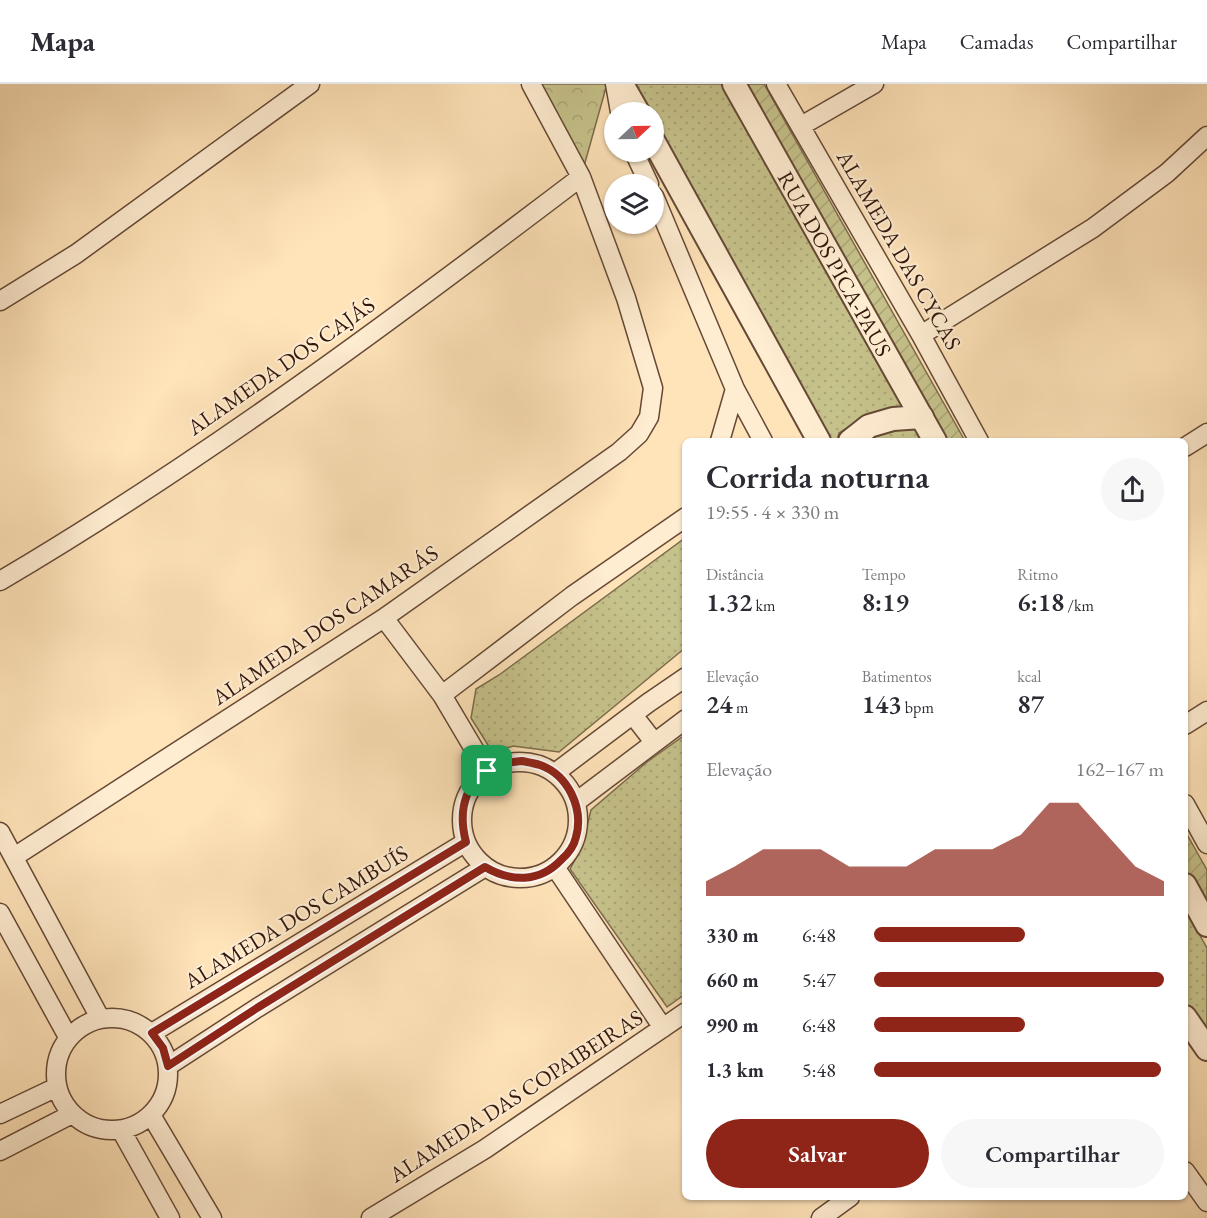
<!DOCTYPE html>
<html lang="pt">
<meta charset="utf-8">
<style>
body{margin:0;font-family:"EB Garamond",serif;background:#f7f7f7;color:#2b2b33;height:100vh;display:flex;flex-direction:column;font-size:22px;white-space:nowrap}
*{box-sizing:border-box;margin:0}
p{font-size:20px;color:#7c7c81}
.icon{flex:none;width:33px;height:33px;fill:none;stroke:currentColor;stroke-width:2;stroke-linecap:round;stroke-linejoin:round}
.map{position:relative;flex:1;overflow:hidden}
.side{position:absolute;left:682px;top:354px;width:506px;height:762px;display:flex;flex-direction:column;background:#fff;border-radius:9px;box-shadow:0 2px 4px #0004}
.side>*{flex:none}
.needle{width:39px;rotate:68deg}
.buttons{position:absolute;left:604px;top:18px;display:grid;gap:12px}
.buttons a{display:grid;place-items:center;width:60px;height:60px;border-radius:50%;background:#fff;box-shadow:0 2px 4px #0004;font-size:30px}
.pin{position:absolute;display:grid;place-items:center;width:51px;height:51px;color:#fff;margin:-26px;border-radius:12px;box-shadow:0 3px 9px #0006}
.round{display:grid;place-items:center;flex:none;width:63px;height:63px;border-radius:32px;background:#f7f7f7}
.head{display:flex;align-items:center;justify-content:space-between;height:102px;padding:0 24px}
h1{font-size:33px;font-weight:600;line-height:45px}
.stats{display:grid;grid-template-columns:repeat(3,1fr);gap:9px;height:102px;padding:6px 24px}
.stats div{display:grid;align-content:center}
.stats b{font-size:26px;font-weight:600}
.stats small{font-size:16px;font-weight:400}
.stats p{font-size:16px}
.chart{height:168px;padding:12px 24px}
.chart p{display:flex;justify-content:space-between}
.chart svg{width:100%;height:108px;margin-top:6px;fill:#8f2418;opacity:.7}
.cta{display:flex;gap:12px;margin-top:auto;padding:12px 24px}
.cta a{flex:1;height:69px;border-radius:36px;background:#8f2418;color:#fff;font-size:24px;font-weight:600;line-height:69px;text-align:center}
.cta a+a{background:#f7f7f7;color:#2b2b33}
ul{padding:0 24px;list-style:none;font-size:20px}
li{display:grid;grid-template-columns:96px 72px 1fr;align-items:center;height:45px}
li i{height:15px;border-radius:8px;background:#8f2418}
header{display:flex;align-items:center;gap:36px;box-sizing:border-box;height:84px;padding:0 30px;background:#fff;border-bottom:2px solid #e1e1e2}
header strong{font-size:28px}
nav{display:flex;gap:33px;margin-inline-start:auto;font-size:21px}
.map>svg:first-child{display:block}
.grass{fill:url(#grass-dots);stroke:#7c6c4b;stroke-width:1.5}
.park{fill:url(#park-crowns);stroke:#7c6c4b;stroke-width:1.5}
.garden{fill:url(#garden-furrows);stroke:#7c6c4b;stroke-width:1.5}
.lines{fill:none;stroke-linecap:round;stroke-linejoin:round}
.minor-casing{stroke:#654936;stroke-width:21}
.tertiary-casing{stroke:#654936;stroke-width:26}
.minor{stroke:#ffedd2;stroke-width:18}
.tertiary{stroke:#ffedd2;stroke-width:22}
.route-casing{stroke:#fff;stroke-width:12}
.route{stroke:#8f2418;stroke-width:8}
.labels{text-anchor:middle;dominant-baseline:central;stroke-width:4.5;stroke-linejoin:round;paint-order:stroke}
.street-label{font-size:22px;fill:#32160b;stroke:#ffedd2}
</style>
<header>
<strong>Mapa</strong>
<nav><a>Mapa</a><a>Camadas</a><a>Compartilhar</a></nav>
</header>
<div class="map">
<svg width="1207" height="1134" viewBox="0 0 1207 1134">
<defs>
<pattern id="grass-dots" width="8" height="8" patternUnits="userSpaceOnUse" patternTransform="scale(1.5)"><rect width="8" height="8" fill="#c6c28b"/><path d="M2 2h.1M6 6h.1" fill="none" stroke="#aba677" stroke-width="1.8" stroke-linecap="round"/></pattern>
<pattern id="park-crowns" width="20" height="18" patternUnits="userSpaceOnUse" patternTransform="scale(1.5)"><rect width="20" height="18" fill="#c6c28b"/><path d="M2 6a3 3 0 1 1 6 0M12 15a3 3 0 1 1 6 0" fill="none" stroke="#aba677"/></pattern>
<pattern id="garden-furrows" width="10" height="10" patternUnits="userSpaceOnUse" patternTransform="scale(1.5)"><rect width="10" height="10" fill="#c6c28b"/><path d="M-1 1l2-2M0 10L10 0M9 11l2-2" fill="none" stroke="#aba677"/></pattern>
</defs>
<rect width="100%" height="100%" fill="#ffe3b9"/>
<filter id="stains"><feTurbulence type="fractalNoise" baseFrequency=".00333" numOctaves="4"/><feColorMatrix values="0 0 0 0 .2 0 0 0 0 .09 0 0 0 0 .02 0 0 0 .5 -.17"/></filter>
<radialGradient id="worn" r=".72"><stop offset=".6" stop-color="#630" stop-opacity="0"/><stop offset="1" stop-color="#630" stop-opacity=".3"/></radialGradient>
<!-- grass -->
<path class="grass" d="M634,0h87l182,324 -42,11 -22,14 -2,8h-5l-178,-322v-7h-4z
M900,345h18l7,12h-57l3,-3z
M685,454v110l-126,104 -46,-6 -20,7 -22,-35 5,-29 23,-14z
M685,651v259l-18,13 -97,-138 12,-22 9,-37 56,-48z
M1185,825l22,39v95l-22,-34z"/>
<!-- park -->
<path class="park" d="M531,0h76l-26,93z"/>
<!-- garden -->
<path class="garden" d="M740,0h24l201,357h-24z
M1185,747l22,39v44l-22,-39z"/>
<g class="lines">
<!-- minor casing -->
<g class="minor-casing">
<path id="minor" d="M615,0l5,28
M776,0l145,251 58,106
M801,42l73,-42
M634,68l15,32
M654,112l81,193 28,52
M0,217l76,-47 234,-170
M921,251l172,-107 74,-55 40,-37
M720,357l15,-52
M1185,363l22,-14
M0,497c202,-119 394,-262 581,-404
M384,534l58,77 45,76
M442,611l130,-99 114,-79
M633,631l21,27
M1185,641l22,-14
M462 736a58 58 0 1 1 116 0a58 58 0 1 1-116 0Z
M555,689l93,-70 38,-26
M576,718l110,-83
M1185,720l22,40
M0,748l100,186
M14,773l370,-239 235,-166 20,-18 10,-17 4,-29 -27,-90 -45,-121 -50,-93
M555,783l108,161
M0,829l68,124
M56 990a56 56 0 1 1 112 0a56 56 0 1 1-112 0Z
M152,949l314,-191
M168,982l89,-58 228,-141
M0,1030l57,-27
M151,1031l61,103
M121,1046l49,88
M0,1067l72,-37
M1185,1087l22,31
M371,1134l114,-69 201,-137
M821,1134l29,-21"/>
</g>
<!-- tertiary casing -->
<g class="tertiary-casing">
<g id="tertiary">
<path d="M622,0l16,28"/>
<path id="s1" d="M734,0l201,357"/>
<path d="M654,58l165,299"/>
<path d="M850,357l19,-15 24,-7 29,-2"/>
<path d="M1185,801l22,40"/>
<path d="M1185,933l22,32"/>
</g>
</g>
<!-- minor -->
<use href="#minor" class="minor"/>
<!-- tertiary -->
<use href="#tertiary" class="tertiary"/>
</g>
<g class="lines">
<!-- route casing -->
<g class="route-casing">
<path id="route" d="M522,677c5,1 12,2 18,4 28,10 44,43 36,72 -2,9 -8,17 -15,23 -22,23 -50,22 -76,7l-228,141 -89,58 -5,-18 -11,-15 314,-191c-9,-34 0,-66 36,-78 6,-2 13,-2 20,-3z"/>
</g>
<!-- route -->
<use href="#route" class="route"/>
</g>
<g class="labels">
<!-- street labels -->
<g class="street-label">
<text transform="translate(899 166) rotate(60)">ALAMEDA DAS CYCAS</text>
<text stroke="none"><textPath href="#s1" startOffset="206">RUA DOS PICA-PAUS</textPath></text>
<text transform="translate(281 282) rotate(-35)">ALAMEDA DOS CAJÁS</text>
<text transform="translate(325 541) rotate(-34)">ALAMEDA DOS CAMARÁS</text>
<text transform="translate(296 833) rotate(-31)">ALAMEDA DOS CAMBUÍS</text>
<text transform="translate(516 1012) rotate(-33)">ALAMEDA DAS COPAIBEIRAS</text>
</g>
</g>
<rect width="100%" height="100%" filter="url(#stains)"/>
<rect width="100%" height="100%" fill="url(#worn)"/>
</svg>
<div class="buttons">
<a><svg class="needle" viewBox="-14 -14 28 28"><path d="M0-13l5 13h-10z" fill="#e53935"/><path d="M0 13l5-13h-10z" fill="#7c7c81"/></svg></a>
<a><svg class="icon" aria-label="layers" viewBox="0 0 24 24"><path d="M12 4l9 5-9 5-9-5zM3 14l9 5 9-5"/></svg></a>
</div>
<div class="pin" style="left:487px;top:687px;background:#1e9e55"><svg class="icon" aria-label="arrive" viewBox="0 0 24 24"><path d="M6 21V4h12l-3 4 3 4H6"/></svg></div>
<section class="side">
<div class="head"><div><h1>Corrida noturna</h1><p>19:55 · 4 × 330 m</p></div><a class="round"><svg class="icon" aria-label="share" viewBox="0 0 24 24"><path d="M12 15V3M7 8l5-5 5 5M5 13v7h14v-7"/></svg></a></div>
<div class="stats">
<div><p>Distância</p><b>1.32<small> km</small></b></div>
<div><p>Tempo</p><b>8:19</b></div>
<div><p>Ritmo</p><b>6:18<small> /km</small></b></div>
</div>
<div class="stats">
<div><p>Elevação</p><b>24<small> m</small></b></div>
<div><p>Batimentos</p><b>143<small> bpm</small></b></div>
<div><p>kcal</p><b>87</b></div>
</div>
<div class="chart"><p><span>Elevação</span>162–167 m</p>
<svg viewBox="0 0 160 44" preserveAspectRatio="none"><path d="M0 44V38L10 32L20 25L30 25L40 25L50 32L60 32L70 32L80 25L90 25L100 25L110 19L120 6L130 6L140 19L150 32L160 38V44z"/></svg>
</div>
<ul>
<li><b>330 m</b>6:48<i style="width:52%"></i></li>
<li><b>660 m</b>5:47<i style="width:100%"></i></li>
<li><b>990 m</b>6:48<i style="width:52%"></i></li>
<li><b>1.3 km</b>5:48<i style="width:99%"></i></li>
</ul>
<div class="cta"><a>Salvar</a><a>Compartilhar</a></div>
</section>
</div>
